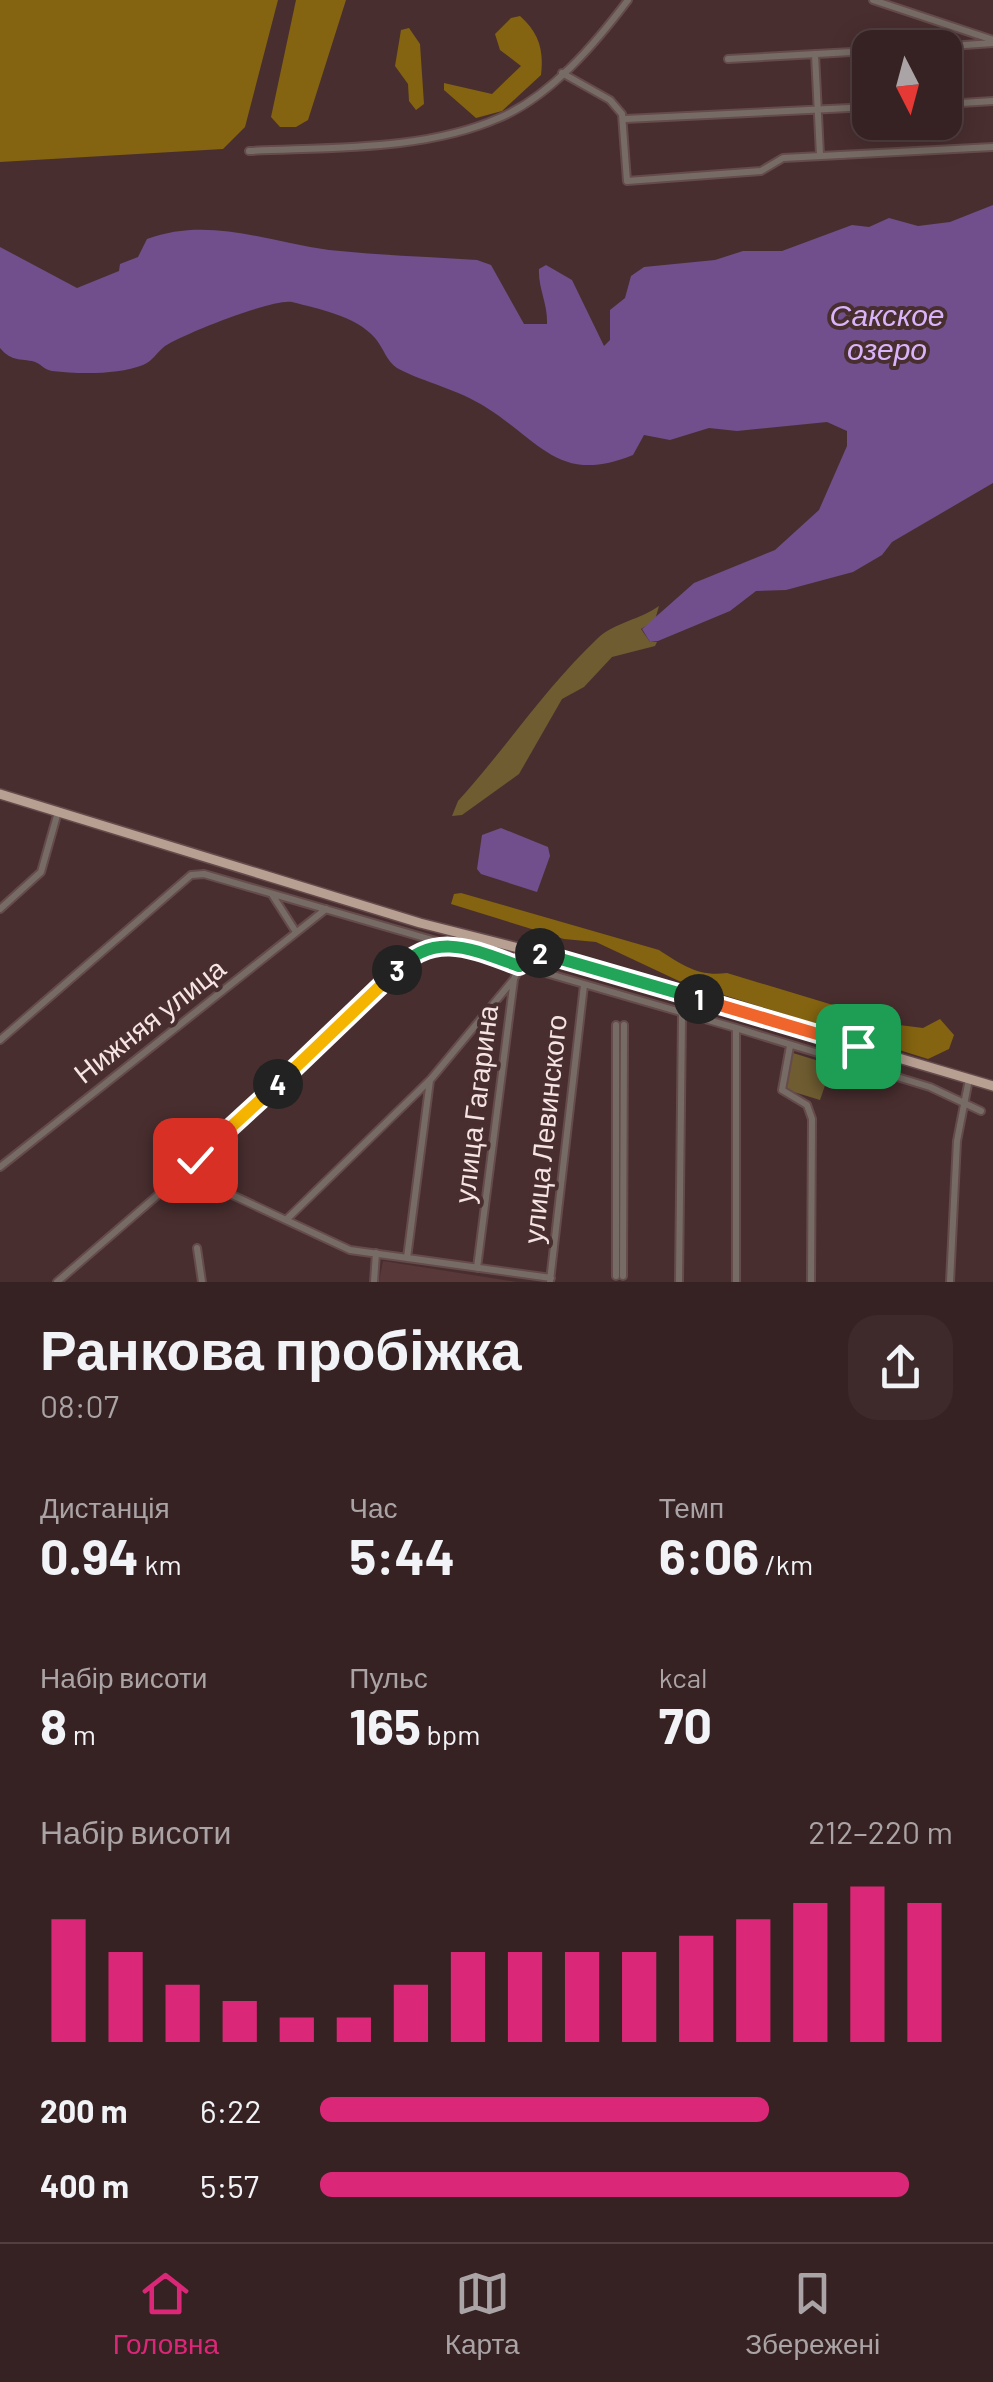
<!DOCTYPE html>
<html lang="uk">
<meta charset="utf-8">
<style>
body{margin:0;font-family:Barlow,sans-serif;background:#3e2a2b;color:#f1f3f6;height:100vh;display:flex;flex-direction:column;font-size:38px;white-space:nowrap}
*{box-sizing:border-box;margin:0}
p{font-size:32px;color:#aaa4a6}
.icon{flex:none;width:55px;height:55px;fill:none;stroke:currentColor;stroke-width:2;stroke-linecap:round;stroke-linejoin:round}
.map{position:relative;height:1282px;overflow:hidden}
.sheet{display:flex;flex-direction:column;background:#372223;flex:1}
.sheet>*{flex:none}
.needle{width:65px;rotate:174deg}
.controls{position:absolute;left:852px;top:30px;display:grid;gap:20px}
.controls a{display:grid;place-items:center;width:110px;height:110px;border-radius:20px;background:#372223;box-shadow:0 5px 25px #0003,0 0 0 2px #513f41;font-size:50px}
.pin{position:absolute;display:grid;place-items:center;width:85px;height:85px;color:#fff;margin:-42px;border-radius:20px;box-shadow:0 5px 15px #0006}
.km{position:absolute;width:50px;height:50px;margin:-25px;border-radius:50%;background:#222;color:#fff;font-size:28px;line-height:50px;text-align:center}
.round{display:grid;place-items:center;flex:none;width:105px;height:105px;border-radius:30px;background:#3e2a2b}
.headline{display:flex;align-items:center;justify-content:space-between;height:170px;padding:0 40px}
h1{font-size:55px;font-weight:700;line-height:75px}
.stats{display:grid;grid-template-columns:repeat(3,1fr);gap:15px;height:170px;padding:10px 40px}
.stats div{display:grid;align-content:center}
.stats b{font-size:50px;font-weight:700}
.stats small{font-size:28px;font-weight:400}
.stats p{font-size:28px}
.chart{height:280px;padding:20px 40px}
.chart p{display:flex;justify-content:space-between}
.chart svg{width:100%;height:180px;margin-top:10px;stroke:#db2777;stroke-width:6}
ul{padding:0 40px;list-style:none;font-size:32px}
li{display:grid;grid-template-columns:160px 120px 1fr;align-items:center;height:75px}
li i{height:25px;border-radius:12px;background:#db2777}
.tab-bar{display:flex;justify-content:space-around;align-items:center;height:140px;border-top:2px solid #513f41;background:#372223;font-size:28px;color:#aaa4a6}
.tab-bar a{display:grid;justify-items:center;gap:5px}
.tab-bar .active{color:#db2777}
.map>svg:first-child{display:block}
.built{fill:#593839}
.green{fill:#6f5c31}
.forest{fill:#846410}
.water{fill:#704f8c}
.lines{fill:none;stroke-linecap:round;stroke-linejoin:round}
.minor-casing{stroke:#654b4c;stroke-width:10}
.major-casing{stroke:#654b4c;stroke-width:12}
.minor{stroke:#776c65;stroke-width:6}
.major{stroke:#b79f92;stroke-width:9}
.split-1-casing{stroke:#fff;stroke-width:20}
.split-2-casing{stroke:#fff;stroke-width:20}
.split-3-casing{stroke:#fff;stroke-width:20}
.split-4-casing{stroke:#fff;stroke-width:20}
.split-5-casing{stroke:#fff;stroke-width:20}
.split-1{stroke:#f0652b;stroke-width:12}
.split-2{stroke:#22a559;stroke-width:12}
.split-3{stroke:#22a559;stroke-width:12}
.split-4{stroke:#f5b400;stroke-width:12}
.split-5{stroke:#f5b400;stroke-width:12}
.labels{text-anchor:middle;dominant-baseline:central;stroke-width:8;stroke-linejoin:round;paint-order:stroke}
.street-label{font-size:28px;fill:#f6e4e4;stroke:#492e2f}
.water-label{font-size:30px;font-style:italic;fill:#d9b4fb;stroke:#492e2f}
</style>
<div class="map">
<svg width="993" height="1282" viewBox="0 0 993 1282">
<rect width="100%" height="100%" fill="#492e2f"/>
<!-- built -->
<path class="built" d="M383,1261l134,21h-138z"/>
<!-- green -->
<path class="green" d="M659,606l-4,14 -14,9 9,13h7l-2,4 -43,11 -28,30 -22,12 -43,75 -57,41 -10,1 6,-15c48,-53 88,-114 140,-163 16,-15 43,-19 61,-32z
M793,1053l39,12 -12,35 -36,-11z"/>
<!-- forest -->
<path class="forest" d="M0,0h278l-33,127 -22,22 -223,13z
M296,0h50l-38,120 -12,7h-16l-9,-10z
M520,16c19,17 24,34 21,59l-39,36 -26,7 -32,-28v-7l48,11 29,-28 -21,-16 -5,-16 16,-16z
M409,28l11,16 4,60 -8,6 -7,-9 -1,-17 -13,-18 6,-36z
M461,893l198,57c23,15 40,27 68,23l172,52 24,3 17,-9 14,16 -5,14 -21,10 -249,-78 -83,-39 -32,-3 -113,-35 3,-10z"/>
<!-- water -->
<path class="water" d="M993,205v278l-101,59 -10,13 -29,17 -67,18 -30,1 -26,20 -72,30 -8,1 -8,-13 52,-46 81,-33 44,-40 28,-64v-15l-20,-9 -90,9 -28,-3 -39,12 -26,-5 -11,20c-73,30 -92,-13 -146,-47 -29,-19 -62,-25 -90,-40 -10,-6 -14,-21 -22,-30 -19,-22 -56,-29 -83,-36 -18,-4 -109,32 -127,44 -8,6 -12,15 -22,19 -25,10 -65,9 -91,6 -8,-1 -11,-8 -20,-10 -14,-2 -22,-1 -32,-13v-101l77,41 42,-17 1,-7 18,-7 9,-18c62,-23 121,3 182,11 49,5 99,7 148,10l14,5 33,59h23c1,-20 -9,-36 -8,-55l7,-4 26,15 32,66 6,-6v-30l15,-12 6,-22 13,-9 71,-7 28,-9h39l70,-26 17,2 20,-9 29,8 32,-4z
M501,828l47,19 2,9 -13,36 -56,-18 -4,-5 5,-34z"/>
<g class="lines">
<!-- minor casing -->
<g class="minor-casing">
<path id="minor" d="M873,0l120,40
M922,48l71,-5
M815,54l5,101
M728,59l142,-8
M562,73l48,27 12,14 5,67 134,-10 22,-13 210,-11
M945,104l48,-3
M625,119l245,-12
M249,151c81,-4 175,0 250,-33 52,-22 96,-74 129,-118
M273,896l23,36
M0,909l41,-37 17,-60
M736,1028v254
M0,1040l191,-165 13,-1 532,154 194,59 51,24
M790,1046l-8,44 25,15 5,14 -1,163
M195,1160l18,26
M0,1167l326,-258
M159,1194l54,-8 137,64 201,28
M287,1219l144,-140 83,-100
M197,1248l5,34
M407,1258l23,-178
M477,1268l37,-289 14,-29
M616,1276v-251
M623,1276l1,-251
M550,1281l34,-296
M57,1282l102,-88 253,-239 29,-11
M374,1282l2,-29
M679,1282l3,-267 5,-20
M950,1282l7,-141 12,-62"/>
</g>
<!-- major casing -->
<g class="major-casing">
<path id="major" d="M0,794l420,129 154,39 419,124"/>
</g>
<!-- minor -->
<use href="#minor" class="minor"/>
<!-- major -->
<use href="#major" class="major"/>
</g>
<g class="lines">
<!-- split-1 casing -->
<g class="split-1-casing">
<path id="split-1" d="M699,999l159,47"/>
</g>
<!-- split-2 casing -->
<g class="split-2-casing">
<path id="split-2" d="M540,953l159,46"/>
</g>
<!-- split-3 casing -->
<g class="split-3-casing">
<path id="split-3" d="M397,970c38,-40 77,-20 122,-4l9,-16 12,3"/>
</g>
<!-- split-4 casing -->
<g class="split-4-casing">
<path id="split-4" d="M278,1084l119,-114"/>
</g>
<!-- split-5 casing -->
<g class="split-5-casing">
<path id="split-5" d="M195,1160l83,-76"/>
</g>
<!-- split-1 -->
<use href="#split-1" class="split-1"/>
<!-- split-2 -->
<use href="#split-2" class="split-2"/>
<!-- split-3 -->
<use href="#split-3" class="split-3"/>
<!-- split-4 -->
<use href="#split-4" class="split-4"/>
<!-- split-5 -->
<use href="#split-5" class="split-5"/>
</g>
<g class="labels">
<!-- street labels -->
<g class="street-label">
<text transform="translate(149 1020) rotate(-38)">Нижняя улица</text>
<text transform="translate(475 1104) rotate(-83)">улица Гагарина</text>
<text transform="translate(544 1129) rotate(-84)">улица Левинского</text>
</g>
<!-- water labels -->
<g class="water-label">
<text x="887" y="314">Сакское<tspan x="887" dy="34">озеро</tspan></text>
</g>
</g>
</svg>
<div class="controls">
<a><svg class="needle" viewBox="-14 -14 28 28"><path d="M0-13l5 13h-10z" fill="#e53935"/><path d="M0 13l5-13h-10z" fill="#aaa4a6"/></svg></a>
</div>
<div class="pin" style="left:858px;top:1046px;background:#1e9e55"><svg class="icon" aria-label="arrive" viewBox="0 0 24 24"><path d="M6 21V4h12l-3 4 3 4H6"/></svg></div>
<div class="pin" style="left:195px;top:1160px;background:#d93025"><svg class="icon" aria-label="check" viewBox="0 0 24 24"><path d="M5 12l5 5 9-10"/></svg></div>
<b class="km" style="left:699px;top:999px">1</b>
<b class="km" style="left:540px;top:953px">2</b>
<b class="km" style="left:397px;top:970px">3</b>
<b class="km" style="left:278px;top:1084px">4</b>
</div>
<section class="sheet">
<div class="headline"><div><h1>Ранкова пробіжка</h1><p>08:07</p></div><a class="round"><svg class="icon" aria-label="share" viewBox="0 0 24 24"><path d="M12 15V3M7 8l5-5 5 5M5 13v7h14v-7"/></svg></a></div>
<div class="stats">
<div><p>Дистанція</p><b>0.94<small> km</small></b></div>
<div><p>Час</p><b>5:44</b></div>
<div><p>Темп</p><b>6:06<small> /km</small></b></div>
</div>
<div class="stats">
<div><p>Набір висоти</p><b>8<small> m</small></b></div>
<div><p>Пульс</p><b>165<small> bpm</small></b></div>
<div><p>kcal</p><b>70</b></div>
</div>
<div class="chart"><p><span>Набір висоти</span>212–220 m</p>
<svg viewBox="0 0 160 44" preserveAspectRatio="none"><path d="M5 44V14M15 44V22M25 44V30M35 44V34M45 44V38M55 44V38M65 44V30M75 44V22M85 44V22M95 44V22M105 44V22M115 44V18M125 44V14M135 44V10M145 44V6M155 44V10"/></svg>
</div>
<ul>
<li><b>200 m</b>6:22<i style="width:71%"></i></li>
<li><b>400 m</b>5:57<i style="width:93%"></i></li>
</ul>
</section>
<nav class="tab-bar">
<a class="active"><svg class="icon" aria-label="home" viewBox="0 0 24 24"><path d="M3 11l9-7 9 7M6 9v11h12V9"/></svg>Головна</a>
<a><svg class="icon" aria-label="map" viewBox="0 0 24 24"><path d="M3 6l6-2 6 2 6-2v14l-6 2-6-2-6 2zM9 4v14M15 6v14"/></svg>Карта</a>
<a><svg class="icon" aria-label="saved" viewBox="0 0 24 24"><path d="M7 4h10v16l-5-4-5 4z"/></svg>Збережені</a>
</nav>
